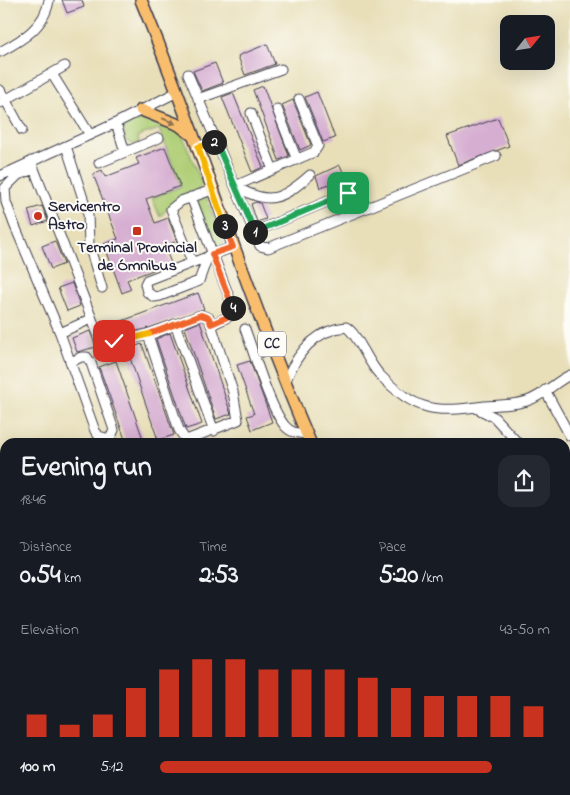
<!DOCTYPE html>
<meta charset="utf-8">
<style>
body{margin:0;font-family:"Indie Flower",sans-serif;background:#242831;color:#f1f3f6;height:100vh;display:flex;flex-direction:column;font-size:19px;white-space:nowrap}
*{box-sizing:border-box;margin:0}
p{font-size:16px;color:#9ea1a6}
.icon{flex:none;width:28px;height:28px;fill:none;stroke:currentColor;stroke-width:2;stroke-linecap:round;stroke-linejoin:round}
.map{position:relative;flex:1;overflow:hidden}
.sheet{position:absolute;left:0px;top:438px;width:570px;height:358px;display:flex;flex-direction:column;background:#171b24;border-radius:15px 15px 0 0;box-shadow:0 5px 20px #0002}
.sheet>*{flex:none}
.needle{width:32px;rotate:60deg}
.controls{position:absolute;left:500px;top:15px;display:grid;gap:10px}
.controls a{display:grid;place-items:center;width:55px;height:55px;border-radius:10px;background:#171b24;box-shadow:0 5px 20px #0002;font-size:25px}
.pin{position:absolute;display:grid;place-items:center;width:42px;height:42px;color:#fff;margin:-21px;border-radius:10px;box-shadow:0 2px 8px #0006}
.km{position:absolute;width:25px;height:25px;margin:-12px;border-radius:50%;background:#222;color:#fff;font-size:14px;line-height:25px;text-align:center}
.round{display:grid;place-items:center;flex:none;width:52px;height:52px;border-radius:15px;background:#242831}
.headline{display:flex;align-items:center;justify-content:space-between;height:85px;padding:0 20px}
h1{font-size:28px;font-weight:700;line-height:38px}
.figures{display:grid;grid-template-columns:repeat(3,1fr);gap:8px;height:85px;padding:5px 20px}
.figures div{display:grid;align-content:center}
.figures b{font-size:25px;font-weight:700}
.figures small{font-size:14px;font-weight:400}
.figures p{font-size:14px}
.chart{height:140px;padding:10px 20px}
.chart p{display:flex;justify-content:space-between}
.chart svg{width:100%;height:90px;margin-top:5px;stroke:#c8321e;stroke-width:6}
ul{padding:0 20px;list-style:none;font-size:16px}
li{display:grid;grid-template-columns:80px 60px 1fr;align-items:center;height:38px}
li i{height:12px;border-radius:6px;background:#c8321e}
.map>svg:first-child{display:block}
.green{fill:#afce76;stroke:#687858}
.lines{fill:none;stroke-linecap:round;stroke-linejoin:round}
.river{stroke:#84b4ef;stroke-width:12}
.building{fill:#d6aed1}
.minor-casing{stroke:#403e4e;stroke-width:11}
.major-casing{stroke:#403e4e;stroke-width:14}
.minor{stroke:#fff;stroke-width:9}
.major{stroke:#f9be6d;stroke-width:11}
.oneway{fill:#8e7054}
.split-1-casing{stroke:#fff;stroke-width:10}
.split-2-casing{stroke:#fff;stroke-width:10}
.split-3-casing{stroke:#fff;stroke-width:10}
.split-4-casing{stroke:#fff;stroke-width:10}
.split-5-casing{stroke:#fff;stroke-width:10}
.split-6-casing{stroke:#fff;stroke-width:10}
.split-1{stroke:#22a559;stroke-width:6}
.split-2{stroke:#22a559;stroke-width:6}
.split-3{stroke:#f5b400;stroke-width:6}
.split-4{stroke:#f0652b;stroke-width:6}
.split-5{stroke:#f0652b;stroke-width:6}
.split-6{stroke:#f5b400;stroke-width:6}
.poi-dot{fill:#c8321e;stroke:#fdfcf7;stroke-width:2}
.labels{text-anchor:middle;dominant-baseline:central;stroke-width:4;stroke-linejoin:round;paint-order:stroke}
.shield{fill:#fdfcf7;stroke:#646373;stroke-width:1}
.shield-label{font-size:15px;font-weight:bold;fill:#22223b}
.poi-label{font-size:16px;font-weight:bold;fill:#22223b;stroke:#fdfcf7;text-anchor:start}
</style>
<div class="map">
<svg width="570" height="795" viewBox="0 0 570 795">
<rect width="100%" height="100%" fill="#fdfcf7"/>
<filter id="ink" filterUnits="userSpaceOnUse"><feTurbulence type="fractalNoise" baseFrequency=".02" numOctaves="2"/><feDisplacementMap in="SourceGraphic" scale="10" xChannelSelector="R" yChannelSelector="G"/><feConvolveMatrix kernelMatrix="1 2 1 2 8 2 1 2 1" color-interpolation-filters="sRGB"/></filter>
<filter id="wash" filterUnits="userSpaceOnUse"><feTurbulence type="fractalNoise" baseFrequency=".0096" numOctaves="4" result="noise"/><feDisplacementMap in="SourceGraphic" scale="20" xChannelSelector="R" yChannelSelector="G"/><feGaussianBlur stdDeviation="1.12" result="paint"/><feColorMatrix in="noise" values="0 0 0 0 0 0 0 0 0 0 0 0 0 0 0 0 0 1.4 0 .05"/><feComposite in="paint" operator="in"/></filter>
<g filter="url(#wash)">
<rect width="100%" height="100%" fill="#e8dfb9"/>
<!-- green -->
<path class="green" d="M142,117l34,11 6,6 20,50 -3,5 -23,10 -16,18 -8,-19 29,-12 -22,-57 -21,7 1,6 -5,3 -9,-5 -2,-14z
M206,197l18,47 -7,3 -5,-4 -15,-41z"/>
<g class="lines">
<!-- river -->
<path class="river" d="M0,756l5,2
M54,795l5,-5"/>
</g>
<g id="blocks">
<!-- building -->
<path class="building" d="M62,0h20l2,7 -17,6z
M267,44l8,20 -30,11 -7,-19z
M215,63l8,20 -21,8 -9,-20z
M263,86l26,70 -10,4 -26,-70z
M317,92l18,46 -12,4 -18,-45z
M233,93l30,74 -11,5 -30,-75z
M293,100l18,45 -11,5 -18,-45z
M498,118l11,28 -51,19 -11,-29z
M165,147l15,39 -34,13 9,24 13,-5 9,23 -13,5 7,17 -44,17 4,9 -9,4 -18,-49 14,-5 -25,-65 9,-4 3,7 34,-13 -3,-6z
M340,165l5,12 -25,11 -4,-12z
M256,202l4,1 6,16 -9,3 -6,-18z
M42,206l6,15 -15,5 -5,-16z
M55,241l9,23 -13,5 -9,-23z
M72,283l8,23 -13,5 -9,-23z
M198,293l6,16 -58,20 -23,5 -4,-12z
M200,322l31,92 -15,5 -31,-91z
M90,331l6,16 -19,5 -5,-14z
M170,333l32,91 -16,5 -30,-90z
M142,344l32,91 -16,5 -31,-91z
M116,361l27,78 -10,3h-7l-27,-75z
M250,361l22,61 -20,8 -5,-14 7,-2 -17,-49z"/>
</g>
</g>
<g filter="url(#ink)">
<use href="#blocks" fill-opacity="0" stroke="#403e4e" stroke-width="1"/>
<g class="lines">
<!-- minor casing -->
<g class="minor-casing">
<path id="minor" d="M0,52c22,-12 45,-25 49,-52
M52,74l38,61
M188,74l72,172 8,2 228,-92
M0,90l22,40
M198,99l83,-30
M0,103l65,-37
M277,109l20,51
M251,113l22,57
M116,123l9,29
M66,146l22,68 1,31 13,43
M197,147l19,-5
M31,161l66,171c18,13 31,8 51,3
M99,163l60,-25
M34,169l-16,6 -13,13 1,14 8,22 46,109 31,-14
M0,176l116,-53 61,-31
M235,186l79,-34 4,-6 -19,-47
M235,186c33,20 47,14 75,-11
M191,197l42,110 -1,8 -21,10
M254,232l94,-39
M208,256l-9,25 -39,15 -6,1 -7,-5 -2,-8 2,-4 86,-33
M192,262l-21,-53 10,-8 31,-11
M201,315l8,3 24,74 5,28 -49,19h-4l-6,-9 -31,-95z
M175,324l39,107
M245,329c9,24 25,79 40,97 6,7 13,7 21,8
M60,333l35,98 4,5 11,3 4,-9 -23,-67 -4,-6h-6l-10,5
M255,355l18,-8
M286,380c11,-26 28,-50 60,-53 12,7 21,34 33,47 37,38 55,39 106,32 14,-1 30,-1 42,-5 16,-5 28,-19 43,-26
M545,390l25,46
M476,408l18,9 23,25
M565,458l5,-2
M0,515l5,1
M0,572l5,-2
M565,602l5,6
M565,665l5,6
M0,685l5,-1
M565,710l5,-4
M0,715l2,6
M565,715l5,6
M565,746l5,-4
M218,790v5
M175,794l1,1
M397,795l13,-5"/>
</g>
<!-- major casing -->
<g class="major-casing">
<path id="major" d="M141,0c60,146 107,297 169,442
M141,110l38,15 13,10
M519,790l5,5"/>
</g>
<!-- minor -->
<use href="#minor" class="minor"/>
<!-- major -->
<use href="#major" class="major"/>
</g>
<!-- one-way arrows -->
<defs><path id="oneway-solid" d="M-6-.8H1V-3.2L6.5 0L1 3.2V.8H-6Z" transform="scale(1.25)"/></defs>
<use class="oneway" href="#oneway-solid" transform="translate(169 121) rotate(23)"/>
</g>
<g class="lines" filter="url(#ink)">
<!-- split-1 casing -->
<g class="split-1-casing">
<path id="split-1" d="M255,232l93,-39"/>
</g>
<!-- split-2 casing -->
<g class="split-2-casing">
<path id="split-2" d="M214,142h2l39,90"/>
</g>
<!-- split-3 casing -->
<g class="split-3-casing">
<path id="split-3" d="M214,142l-16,5 27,79"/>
</g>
<!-- split-4 casing -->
<g class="split-4-casing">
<path id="split-4" d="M225,226l8,21 -21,7 21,54"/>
</g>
<!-- split-5 casing -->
<g class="split-5-casing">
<path id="split-5" d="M149,334l52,-19 8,3 2,6 21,-9 1,-7"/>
</g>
<!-- split-6 casing -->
<g class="split-6-casing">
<path id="split-6" d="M114,341l7,1 28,-8"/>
</g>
<!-- split-1 -->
<use href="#split-1" class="split-1"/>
<!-- split-2 -->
<use href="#split-2" class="split-2"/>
<!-- split-3 -->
<use href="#split-3" class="split-3"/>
<!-- split-4 -->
<use href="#split-4" class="split-4"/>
<!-- split-5 -->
<use href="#split-5" class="split-5"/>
<!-- split-6 -->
<use href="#split-6" class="split-6"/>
</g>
<!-- markers -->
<g class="poi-dot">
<circle cx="38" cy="216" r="5"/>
<rect x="132" y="226" width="10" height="10" rx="2.5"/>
</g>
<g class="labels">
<!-- shield labels -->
<rect class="shield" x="258" y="331.5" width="28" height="25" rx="4"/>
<g class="shield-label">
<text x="272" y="344">CC</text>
</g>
<!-- poi labels -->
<g class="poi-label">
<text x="48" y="207">Servicentro<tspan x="48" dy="18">Astro</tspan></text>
<text x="137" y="248" text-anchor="middle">Terminal Provincial<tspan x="137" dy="18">de Ómnibus</tspan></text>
</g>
</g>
</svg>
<div class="controls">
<a><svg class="needle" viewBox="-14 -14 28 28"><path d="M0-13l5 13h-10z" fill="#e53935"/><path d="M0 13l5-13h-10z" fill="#9ea1a6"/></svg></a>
</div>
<div class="pin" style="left:348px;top:193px;background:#1e9e55"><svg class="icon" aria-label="arrive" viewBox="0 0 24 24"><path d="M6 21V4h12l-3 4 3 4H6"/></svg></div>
<div class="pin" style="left:114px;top:341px;background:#d93025"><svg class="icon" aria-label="check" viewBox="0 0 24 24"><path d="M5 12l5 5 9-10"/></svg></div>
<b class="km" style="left:255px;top:232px">1</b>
<b class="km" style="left:214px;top:142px">2</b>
<b class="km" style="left:225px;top:226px">3</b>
<b class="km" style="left:233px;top:308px">4</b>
<section class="sheet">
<div class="headline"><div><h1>Evening run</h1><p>18:46</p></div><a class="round"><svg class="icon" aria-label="share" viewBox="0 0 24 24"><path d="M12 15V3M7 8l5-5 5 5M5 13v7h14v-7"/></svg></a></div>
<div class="figures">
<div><p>Distance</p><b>0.54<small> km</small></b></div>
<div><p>Time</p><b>2:53</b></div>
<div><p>Pace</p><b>5:20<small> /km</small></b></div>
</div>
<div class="chart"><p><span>Elevation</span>43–50 m</p>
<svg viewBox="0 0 160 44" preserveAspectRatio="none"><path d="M5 44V33M15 44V38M25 44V33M35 44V20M45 44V11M55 44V6M65 44V6M75 44V11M85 44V11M95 44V11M105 44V15M115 44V20M125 44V24M135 44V24M145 44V24M155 44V29"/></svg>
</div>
<ul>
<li><b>100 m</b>5:12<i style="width:85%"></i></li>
</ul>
</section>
</div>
